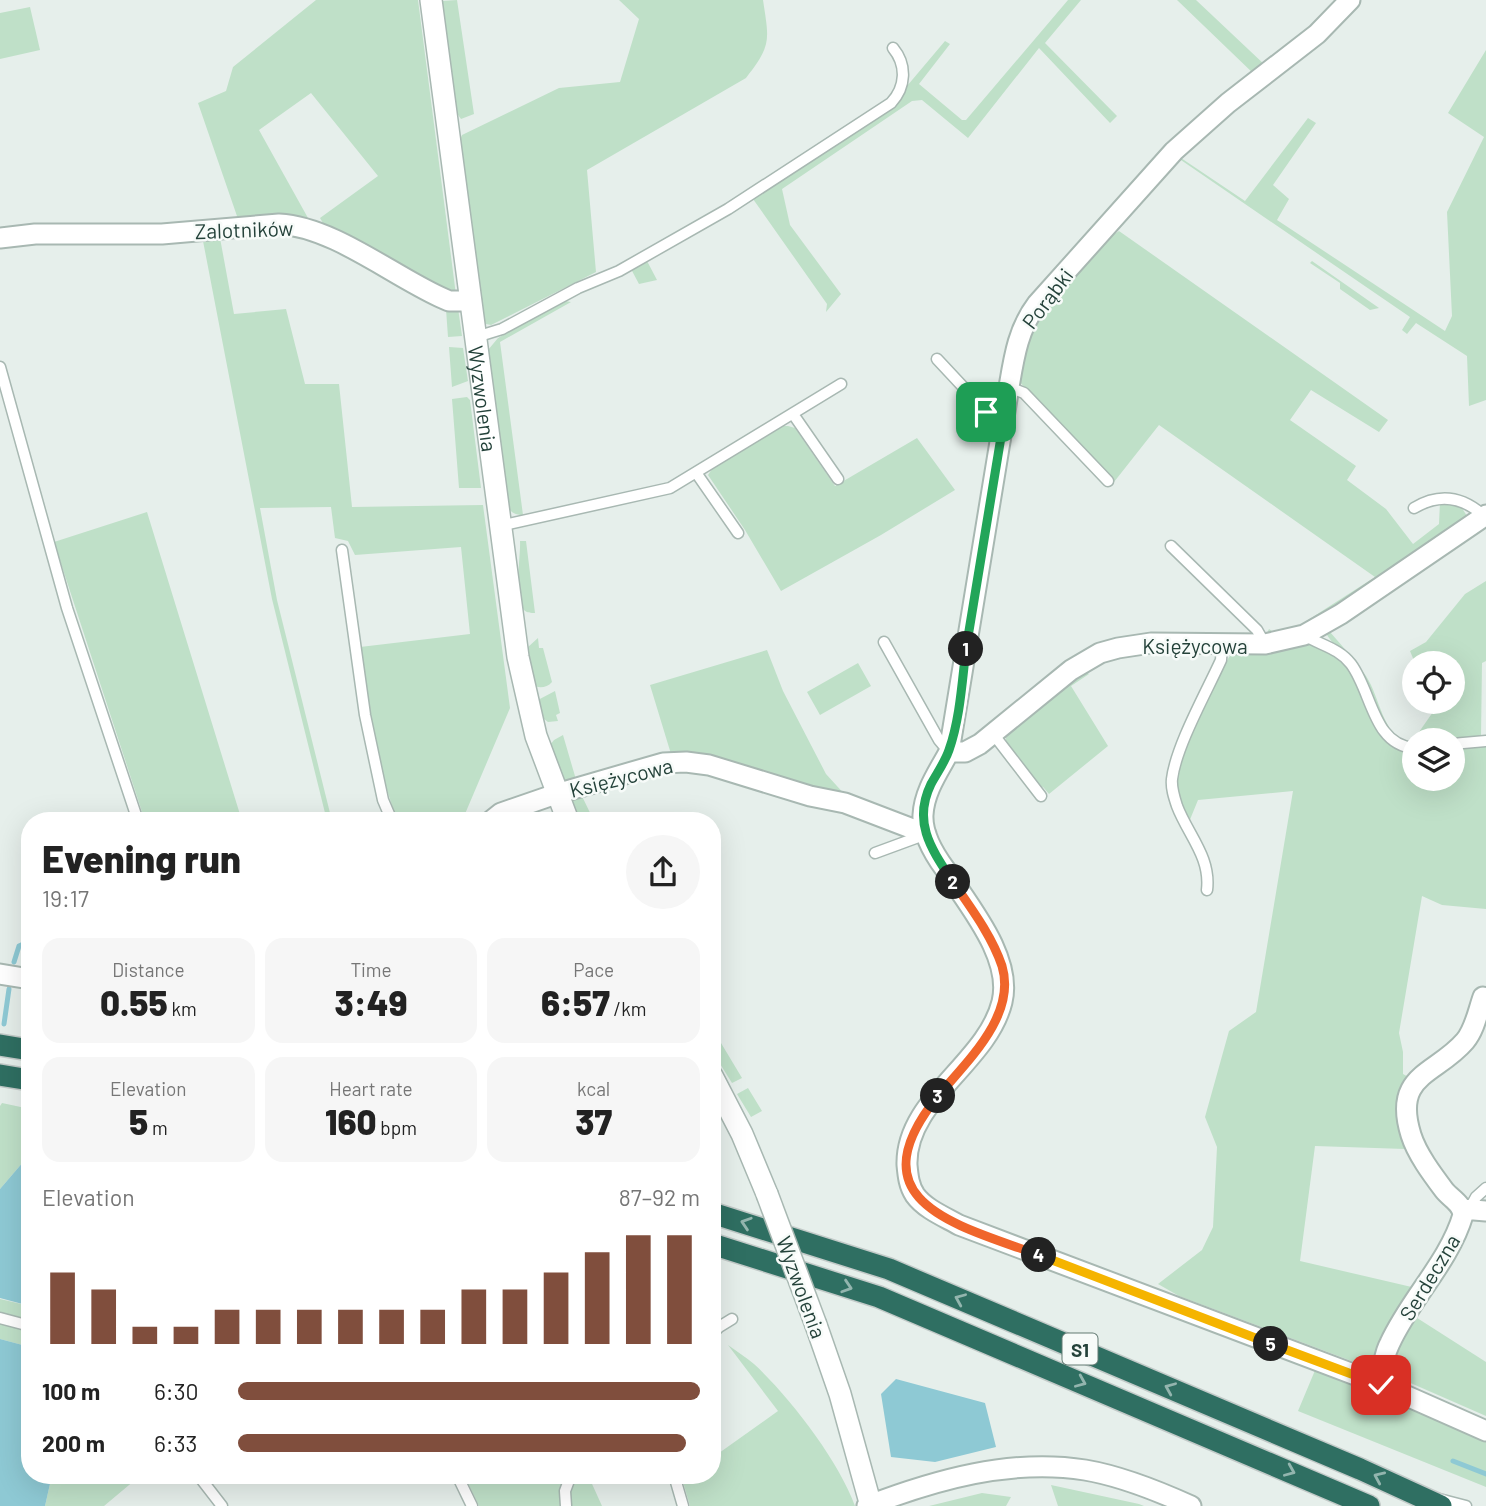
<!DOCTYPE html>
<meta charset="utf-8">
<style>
body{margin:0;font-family:Barlow,sans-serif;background:#f6f6f6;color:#222;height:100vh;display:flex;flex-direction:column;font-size:26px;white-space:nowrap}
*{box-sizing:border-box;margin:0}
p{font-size:23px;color:#767676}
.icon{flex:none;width:38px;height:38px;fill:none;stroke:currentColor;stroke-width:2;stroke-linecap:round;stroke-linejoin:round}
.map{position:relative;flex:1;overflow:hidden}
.sheet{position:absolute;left:21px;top:812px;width:700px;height:672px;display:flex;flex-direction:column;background:#fff;border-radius:28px;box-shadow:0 7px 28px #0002}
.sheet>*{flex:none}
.fabs{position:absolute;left:1402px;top:651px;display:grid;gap:14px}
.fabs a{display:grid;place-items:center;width:63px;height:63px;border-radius:50%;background:#fff;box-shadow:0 7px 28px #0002;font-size:35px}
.pin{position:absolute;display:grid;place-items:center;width:60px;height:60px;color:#fff;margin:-30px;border-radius:14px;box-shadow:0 4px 10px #0006}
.km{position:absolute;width:35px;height:35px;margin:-18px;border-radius:50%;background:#222;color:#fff;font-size:19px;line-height:35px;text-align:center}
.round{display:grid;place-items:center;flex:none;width:74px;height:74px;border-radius:37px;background:#f6f6f6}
.headline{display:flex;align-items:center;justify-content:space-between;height:119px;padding:0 21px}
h1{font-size:38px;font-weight:800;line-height:52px}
.metrics{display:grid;grid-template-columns:repeat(3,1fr);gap:10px;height:119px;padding:7px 21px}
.metrics div{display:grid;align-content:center;border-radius:18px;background:#f6f6f6;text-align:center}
.metrics b{font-size:35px;font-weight:800}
.metrics small{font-size:19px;font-weight:400}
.metrics p{font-size:19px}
.chart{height:196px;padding:14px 21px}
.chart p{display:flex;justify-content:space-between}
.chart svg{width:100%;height:126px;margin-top:7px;stroke:#804e3d;stroke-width:6}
ul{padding:0 21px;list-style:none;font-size:23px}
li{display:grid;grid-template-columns:112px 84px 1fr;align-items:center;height:52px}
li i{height:18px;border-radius:9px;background:#804e3d}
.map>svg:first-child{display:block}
.green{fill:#bfe0c8}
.water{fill:#8ec9d4}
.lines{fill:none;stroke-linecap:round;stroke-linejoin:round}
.stream{stroke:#8ec9d4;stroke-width:5}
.service-casing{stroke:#a8b8b2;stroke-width:13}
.minor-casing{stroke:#a8b8b2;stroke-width:23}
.tertiary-casing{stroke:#a8b8b2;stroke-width:24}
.motorway-casing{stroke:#c2cac8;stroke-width:24}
.service{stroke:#fff;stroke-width:10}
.minor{stroke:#fff;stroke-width:19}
.tertiary{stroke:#fff;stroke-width:21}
.motorway{stroke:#2f6f62;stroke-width:21}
.tertiary-bridge-casing{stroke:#a8b8b2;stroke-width:24;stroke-linecap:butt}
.tertiary-bridge{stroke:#fff;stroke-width:21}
.oneway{stroke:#93b5ae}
.split-1-casing{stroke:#fff;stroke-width:14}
.split-2-casing{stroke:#fff;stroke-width:14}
.split-3-casing{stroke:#fff;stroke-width:14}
.split-4-casing{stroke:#fff;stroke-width:14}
.split-5-casing{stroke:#fff;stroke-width:14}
.split-6-casing{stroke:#fff;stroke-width:14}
.split-1{stroke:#22a559;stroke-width:9}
.split-2{stroke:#22a559;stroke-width:9}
.split-3{stroke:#f0652b;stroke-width:9}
.split-4{stroke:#f0652b;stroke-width:9}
.split-5{stroke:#f5b400;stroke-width:9}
.split-6{stroke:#f5b400;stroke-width:9}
.labels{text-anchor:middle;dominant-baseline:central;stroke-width:5;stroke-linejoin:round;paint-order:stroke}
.shield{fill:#f7fbf9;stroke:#637a73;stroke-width:2}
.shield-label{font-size:19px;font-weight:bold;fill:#24423a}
.street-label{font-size:21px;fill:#24423a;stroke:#f7fbf9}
</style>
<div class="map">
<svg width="1486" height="1506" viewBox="0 0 1486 1506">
<rect width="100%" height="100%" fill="#e6efeb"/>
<!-- green -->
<path class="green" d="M316,0h102l38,295 -129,-65 -7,-12 58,-42 -67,-83 -52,37 49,88 -70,1 -40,-116 28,-12 7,-24z
M457,0l17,114 -13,5 -5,-7 -14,-111z
M619,0h144c6,40 9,45 -17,78l-159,92 9,102 -105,53 -5,-1 -3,-5 -24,-177 3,-7 97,-47 61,-6 19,-63z
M1068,0h13l-36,43 72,73 -7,7 -71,-75 -71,90 -46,-38 -10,1 -130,88 8,36 51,69 -15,18 1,-8 -74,-105 145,-96 9,-17 38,-45 5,3 -31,40 43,36h4z
M1177,0h19l70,66 -10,10z
M30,7l10,43 -40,9v-46z
M1486,50v350l-17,6 -2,-50 -51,-33 -9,11 -5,-4 8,-13 -232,-159v-2l67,45 63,-83 8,5 -43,62 16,14 -12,21 168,111 7,-15 -5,-104 37,-75 -36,-24z
M1119,231l269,189 -9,12 -68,-42 -21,30 66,46 -9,14 39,29 27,35 26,-20 1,-22 20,3 7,11 -2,6c-35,25 -160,125 -198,111l2,-4 6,4 19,-4 81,-52 -216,-152 -45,57 -98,-104c-6,-47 66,-122 103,-147z
M220,238l14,76 52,-5 19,75h34l13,123 131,-2 27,203 -48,113h-64c-21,-50 -30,-120 -38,-174l110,-13 -9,-87 -106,8 -7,-14 -13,-3 -4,-31 -71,1 17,92 55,221h-5l-55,-222 -69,-358 -57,1z
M647,261l10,19 -18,4 -8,-15z
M1312,261l67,47 -9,2 -30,-21v-6l-30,-20z
M565,301l6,1 -71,40 23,173c-10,0 -14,-4 -18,-13l-17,-152 10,-12z
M458,308l4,28 -14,1 -2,-28z
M449,347l14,1 5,33 -16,6z
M467,397l3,3 11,88h-22l-7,-89z
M782,426h6l7,2 40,58 82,-48 38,52 -74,45 -100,56 -36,-61 -37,-55 4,-6z
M147,512l95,309h-97l-91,-279z
M520,541h6l9,72c-4,0 -8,0 -11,-3 -11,-9 -3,-55 -4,-69z
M1486,581v80l-4,2 -1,74 -28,4 -39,-1v5c-35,-1 -42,-57 -59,-81 -9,-12 -24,-19 -30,-33l1,-3 59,-39h5l-60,43c12,14 25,28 36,44 14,21 16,59 44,69l25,-36 -3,-7h20v-39h-37l-5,-12 16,-9 39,-48z
M538,638l1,10h4l9,34c-5,6 -12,6 -19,4l-6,-31 1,-8z
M1304,639c16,7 30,12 43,25 20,21 22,65 46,83 6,4 14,4 21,5v27h38l1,-32 33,-3v165l-44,-4 -20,-9 -23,137 4,19v22l9,5 -4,72 -3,-2 -90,-3 -15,115 116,27 -40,68 -14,9 -183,-69 -21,-12 44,-34 11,-23 4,-80 -12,-30 24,-86 27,-19 37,-221 -95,9 -9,22c-6,-12 -14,-27 -13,-41 2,-32 38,-94 53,-124l7,-7z
M767,650l16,41 43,83 21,23 -176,-43 -21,-69z
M858,663l13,23 -51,29 -13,-23z
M1084,671l5,3 -18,12 37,60 -59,48 -6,-7 -5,-1 -32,-43v-10z
M555,691l5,22 -4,2 2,6 -10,1 -9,-7 -3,-14z
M563,735l14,48 -14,4 -13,-42 4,-5z
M579,790l15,31h-18l-9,-24z
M712,1028l30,50 -10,5 -20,-32z
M748,1088l14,23 -11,6 -14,-23z
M2,1103l28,6v45l-30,35v-83z
M0,1299l30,7v16l-30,-10z
M1414,1316l72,46v54l-96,-42 6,-28z
M0,1323l30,7v17l-30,-8z
M728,1345c8,6 18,12 26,19 35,32 85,97 101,142h-165l-9,-31h31v-17l66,-47z
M1316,1368l170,71v48l-188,-76z
M52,1475h89l-37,31h-59z
M464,1475h102l-4,31h-83z
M575,1475h13l14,31h-33l-1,-9z
M1051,1485l88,19 5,2h-86z
M982,1493l29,4 -5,9h-77z"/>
<!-- water -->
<path class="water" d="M30,1154v152l-30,-8v-109z
M0,1339l30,8v128h22l-7,31h-45z
M896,1379l89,24 11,44 -61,15 -44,-5 -10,-63z"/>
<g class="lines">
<!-- stream -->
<path class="stream" d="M14,962l5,-16 11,-5
M4,1024l5,-35
M1453,1461l33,13"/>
<!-- service casing -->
<g class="service-casing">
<path id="service" d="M476,337l26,-8 76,-41 41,-17 109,-62 163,-106c15,-16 16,-38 2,-55
M937,359l57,61 9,5
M0,367l67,241 71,213
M1009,387l15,6 84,88
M793,414l45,65
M697,474l41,59
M1414,508c25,-15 48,-12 70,8
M500,526l170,-38 171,-104
M1171,546l86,84 8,14
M342,550l23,165 18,85 9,21
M1304,635c16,10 35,13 47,29 21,28 22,81 63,84
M884,642l55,98 10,12
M994,735l47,61
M1452,744l34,-3
M875,853l49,-18
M1207,890c4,-33 -19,-55 -30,-84 -3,-9 -6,-18 -5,-27 4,-33 35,-88 49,-119l1,-15
M1470,1208l6,-11 10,-9
M0,1318l30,8
M712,1334l7,-7 13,-8
M198,1475l24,31
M457,1475l15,31
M674,1475l9,31
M1439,1499l27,7
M566,1506l-1,-15 6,-16"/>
</g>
<!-- minor casing -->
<g class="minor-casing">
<path id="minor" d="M0,238l35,-4h127l117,-10c54,3 111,50 161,73l9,4h22
M1486,515l-145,99 -37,21 -39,9 -114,-1 -33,5 -18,5 -29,17 -91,74 -15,8h-16c-11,20 -25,40 -26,63 -1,19 11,39 22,54 23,36 68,88 57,133 -15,61 -97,98 -95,163 1,11 2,21 8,30 10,14 30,22 44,30l423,160 104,46
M949,752l60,-365c5,-30 9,-58 28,-83l137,-153 54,-48 89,-69 33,-34
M491,821l10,-8 55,-19 107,-31 23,-1 23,3 101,31 35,7 81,31
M0,974l30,5
M1462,1209l24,2
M1382,1385c1,-14 1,-29 8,-42 20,-44 59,-81 73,-128 -1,-12 -12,-16 -19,-25 -12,-16 -27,-36 -33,-55 -19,-61 25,-60 54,-94 10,-12 13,-30 18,-44
M867,1506c68,-26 144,-48 218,-36 36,6 73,21 106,36"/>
</g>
<!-- tertiary casing -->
<g class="tertiary-casing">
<g id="tertiary">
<path id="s1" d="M431,0l87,657 18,79 32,85"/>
<path d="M712,1076l30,58 25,60"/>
<path d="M816,1325l24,69 31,112"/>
</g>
</g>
<!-- motorway casing -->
<g class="motorway-casing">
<path id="motorway" d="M0,1045l30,5
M0,1075l30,5
M712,1213l177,56 471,200 81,37
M712,1244l167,53 490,209"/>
</g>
<!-- service -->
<use href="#service" class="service"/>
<!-- minor -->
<use href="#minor" class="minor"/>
<!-- tertiary -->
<use href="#tertiary" class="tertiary"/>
<!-- motorway -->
<use href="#motorway" class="motorway"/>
<!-- tertiary-bridge casing -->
<g class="tertiary-bridge-casing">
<path id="tertiary-bridge" d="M767,1194l49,131"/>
</g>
<!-- tertiary-bridge -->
<use href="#tertiary-bridge" class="tertiary-bridge"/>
</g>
<!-- one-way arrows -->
<defs><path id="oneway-chevron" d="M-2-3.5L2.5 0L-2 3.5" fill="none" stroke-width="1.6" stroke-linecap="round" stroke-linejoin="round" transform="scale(1.75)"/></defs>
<g class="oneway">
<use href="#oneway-chevron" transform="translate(746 1223) rotate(-162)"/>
<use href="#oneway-chevron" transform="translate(847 1287) rotate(18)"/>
<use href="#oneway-chevron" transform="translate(960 1299) rotate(-157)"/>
<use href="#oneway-chevron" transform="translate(1081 1382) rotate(23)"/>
<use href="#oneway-chevron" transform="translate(1170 1388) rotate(-157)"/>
<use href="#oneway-chevron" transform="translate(1290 1471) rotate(23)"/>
<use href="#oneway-chevron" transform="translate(1379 1477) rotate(-156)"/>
</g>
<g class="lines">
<!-- split-1 casing -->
<g class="split-1-casing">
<path id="split-1" d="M966,649l37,-224 -17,-13"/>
</g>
<!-- split-2 casing -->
<g class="split-2-casing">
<path id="split-2" d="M953,882c-21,-32 -41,-59 -22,-98 6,-11 14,-22 18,-34 11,-31 13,-68 17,-101"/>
</g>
<!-- split-3 casing -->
<g class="split-3-casing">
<path id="split-3" d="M938,1096c28,-34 79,-80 64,-130 -10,-30 -31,-58 -49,-84"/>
</g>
<!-- split-4 casing -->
<g class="split-4-casing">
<path id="split-4" d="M938,1096c-86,106 19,129 101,159"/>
</g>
<!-- split-5 casing -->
<g class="split-5-casing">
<path id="split-5" d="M1039,1255l232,89"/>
</g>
<!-- split-6 casing -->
<g class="split-6-casing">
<path id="split-6" d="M1271,1344l110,41"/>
</g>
<!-- split-1 -->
<use href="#split-1" class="split-1"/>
<!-- split-2 -->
<use href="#split-2" class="split-2"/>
<!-- split-3 -->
<use href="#split-3" class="split-3"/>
<!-- split-4 -->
<use href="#split-4" class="split-4"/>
<!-- split-5 -->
<use href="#split-5" class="split-5"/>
<!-- split-6 -->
<use href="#split-6" class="split-6"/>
</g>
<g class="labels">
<!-- shield labels -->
<rect class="shield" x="1062.5" y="1333.5" width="35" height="31" rx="5"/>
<g class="shield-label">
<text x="1080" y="1349">S1</text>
</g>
<!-- street labels -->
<g class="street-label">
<text transform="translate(244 229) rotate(-2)">Zalotników</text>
<text transform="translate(1047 298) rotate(-53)">Porąbki</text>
<text stroke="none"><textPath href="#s1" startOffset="402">Wyzwolenia</textPath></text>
<text x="1195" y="645">Księżycowa</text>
<text transform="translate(621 777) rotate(-14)">Księżycowa</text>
<text transform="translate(1429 1277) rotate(-59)">Serdeczna</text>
<text transform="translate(802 1287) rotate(70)">Wyzwolenia</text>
</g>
</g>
</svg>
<div class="fabs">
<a><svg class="icon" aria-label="locate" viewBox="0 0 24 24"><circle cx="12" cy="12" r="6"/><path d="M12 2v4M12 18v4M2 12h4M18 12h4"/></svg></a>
<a><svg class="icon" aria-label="layers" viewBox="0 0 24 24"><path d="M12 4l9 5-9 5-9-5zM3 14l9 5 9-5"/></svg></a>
</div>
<div class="pin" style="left:986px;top:412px;background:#1e9e55"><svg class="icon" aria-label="arrive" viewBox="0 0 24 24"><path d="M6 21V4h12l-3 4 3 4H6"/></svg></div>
<div class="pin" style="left:1381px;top:1385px;background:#d93025"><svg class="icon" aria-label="check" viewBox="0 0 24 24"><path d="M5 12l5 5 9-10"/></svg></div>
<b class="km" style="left:966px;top:649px">1</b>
<b class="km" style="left:953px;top:882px">2</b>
<b class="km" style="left:938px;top:1096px">3</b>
<b class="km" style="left:1039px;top:1255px">4</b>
<b class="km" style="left:1271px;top:1344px">5</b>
<section class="sheet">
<div class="headline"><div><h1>Evening run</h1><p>19:17</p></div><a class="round"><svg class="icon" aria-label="share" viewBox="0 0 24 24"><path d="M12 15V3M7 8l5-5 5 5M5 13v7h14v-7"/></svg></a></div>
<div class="metrics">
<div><p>Distance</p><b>0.55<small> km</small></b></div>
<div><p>Time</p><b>3:49</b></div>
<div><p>Pace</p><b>6:57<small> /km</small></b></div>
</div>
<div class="metrics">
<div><p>Elevation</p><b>5<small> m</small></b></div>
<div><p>Heart rate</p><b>160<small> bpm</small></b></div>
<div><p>kcal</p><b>37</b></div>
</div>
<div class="chart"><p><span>Elevation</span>87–92 m</p>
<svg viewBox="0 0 160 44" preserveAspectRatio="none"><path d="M5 44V19M15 44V25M25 44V38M35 44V38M45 44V32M55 44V32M65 44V32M75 44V32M85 44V32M95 44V32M105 44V25M115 44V25M125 44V19M135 44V12M145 44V6M155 44V6"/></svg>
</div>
<ul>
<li><b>100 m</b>6:30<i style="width:100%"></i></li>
<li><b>200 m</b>6:33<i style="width:97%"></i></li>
</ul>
</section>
</div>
